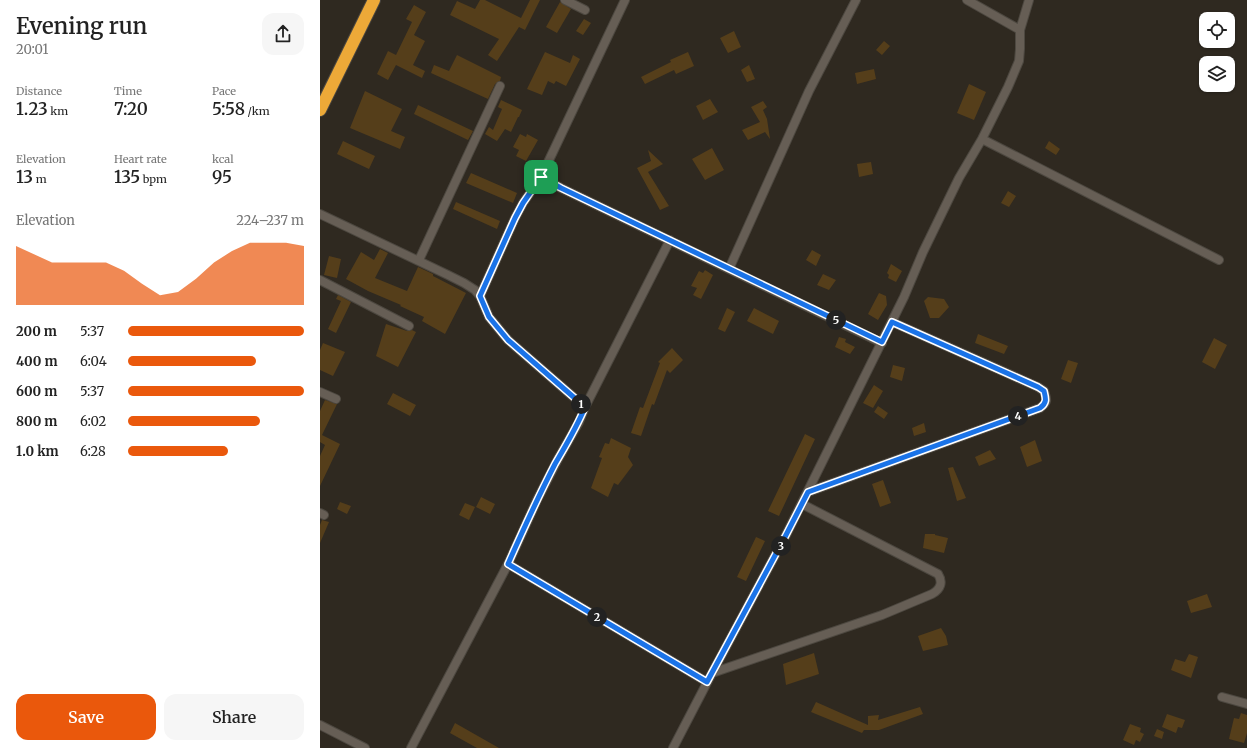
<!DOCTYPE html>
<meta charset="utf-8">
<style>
body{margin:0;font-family:Merriweather,serif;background:#f6f6f6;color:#222;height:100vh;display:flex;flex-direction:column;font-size:15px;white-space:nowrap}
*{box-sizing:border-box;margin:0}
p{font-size:13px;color:#767676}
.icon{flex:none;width:22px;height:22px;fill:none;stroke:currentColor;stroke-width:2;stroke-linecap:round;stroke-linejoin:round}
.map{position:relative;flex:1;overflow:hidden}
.drawer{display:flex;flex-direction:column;background:#fff;width:320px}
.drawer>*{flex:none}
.tools{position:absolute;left:879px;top:12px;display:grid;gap:8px}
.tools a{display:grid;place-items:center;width:36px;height:36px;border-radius:8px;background:#fff;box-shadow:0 1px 3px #0004;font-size:20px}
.pin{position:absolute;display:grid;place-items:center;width:34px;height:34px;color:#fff;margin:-17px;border-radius:8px;box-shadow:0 2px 6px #0006}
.km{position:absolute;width:20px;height:20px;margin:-10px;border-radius:50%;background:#222;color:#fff;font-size:11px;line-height:20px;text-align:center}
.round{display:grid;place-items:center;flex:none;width:42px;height:42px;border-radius:12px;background:#f6f6f6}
.headline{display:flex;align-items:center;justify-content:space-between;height:68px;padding:0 16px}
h1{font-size:22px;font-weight:600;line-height:30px}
.metrics{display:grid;grid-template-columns:repeat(3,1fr);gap:6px;height:68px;padding:4px 16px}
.metrics div{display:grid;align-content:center}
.metrics b{font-size:17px;font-weight:600}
.metrics small{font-size:11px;font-weight:400}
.metrics p{font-size:11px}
.chart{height:112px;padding:8px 16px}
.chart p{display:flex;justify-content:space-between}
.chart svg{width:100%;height:72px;margin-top:4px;fill:#ea580c;opacity:.7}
.button{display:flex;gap:8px;margin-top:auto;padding:8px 16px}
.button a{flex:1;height:46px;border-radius:12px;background:#ea580c;color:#fff;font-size:16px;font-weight:600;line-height:46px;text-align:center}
.button a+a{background:#f6f6f6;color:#222}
ul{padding:0 16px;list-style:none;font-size:13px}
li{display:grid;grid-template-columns:64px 48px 1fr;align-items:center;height:30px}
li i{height:10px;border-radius:5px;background:#ea580c}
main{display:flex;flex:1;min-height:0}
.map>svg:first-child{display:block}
.building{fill:#553e1a}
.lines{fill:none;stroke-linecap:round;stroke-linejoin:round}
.street-casing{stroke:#4d4840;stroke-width:10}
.highway-casing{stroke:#4d4840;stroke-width:14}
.street{stroke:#665e55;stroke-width:8}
.highway{stroke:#eda938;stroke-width:12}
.route-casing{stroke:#fff;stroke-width:8}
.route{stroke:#1a73e8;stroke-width:5}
</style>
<main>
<section class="drawer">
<div class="headline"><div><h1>Evening run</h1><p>20:01</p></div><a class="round"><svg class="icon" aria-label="share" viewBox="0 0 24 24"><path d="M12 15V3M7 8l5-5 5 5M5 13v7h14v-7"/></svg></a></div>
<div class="metrics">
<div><p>Distance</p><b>1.23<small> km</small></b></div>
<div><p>Time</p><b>7:20</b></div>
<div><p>Pace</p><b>5:58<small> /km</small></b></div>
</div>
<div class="metrics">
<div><p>Elevation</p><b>13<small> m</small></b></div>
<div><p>Heart rate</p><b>135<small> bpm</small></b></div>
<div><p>kcal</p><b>95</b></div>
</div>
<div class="chart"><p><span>Elevation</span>224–237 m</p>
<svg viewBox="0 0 160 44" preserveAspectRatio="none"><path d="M0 44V8L10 13L20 18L30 18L40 18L50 18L60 23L70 31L80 38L90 36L100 28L110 18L120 11L130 6L140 6L150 6L160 8V44z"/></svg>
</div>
<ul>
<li><b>200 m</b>5:37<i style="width:100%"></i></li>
<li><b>400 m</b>6:04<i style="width:73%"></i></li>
<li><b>600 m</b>5:37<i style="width:100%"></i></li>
<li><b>800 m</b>6:02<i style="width:75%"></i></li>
<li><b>1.0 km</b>6:28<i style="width:57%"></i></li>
</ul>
<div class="button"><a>Save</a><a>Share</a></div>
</section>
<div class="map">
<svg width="927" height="748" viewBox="0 0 927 748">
<rect width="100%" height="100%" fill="#2f2920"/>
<!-- building -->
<path class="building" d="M160,0h5l36,18 9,-18h10l-15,30 -6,-3 -22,34 -9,-6 11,-16 -49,-24 7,-14 18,8z
M240,2l11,7 -14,24 -11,-6z
M94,5l12,7 -12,23 11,6 -12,24 12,6 -3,7 -26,-13 -8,15 -11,-6 11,-23 8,4 16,-33 -6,-3z
M264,19l7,4 -8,12 -7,-4z
M414,31l7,16 -13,6 -8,-15z
M564,41l6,5 -8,9 -6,-5z
M225,52l25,11 3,-8 7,4 -14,27 -10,-5 -2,3 -6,-3 -6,14 -15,-6z
M368,52l6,14 -18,8 -2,-4 -29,14 -4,-7 30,-15 -1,-2z
M137,55l44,22 -1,4 -5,3 -7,15 -57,-26 3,-8 15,6z
M429,65l6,14 -8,3 -6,-12z
M554,69l2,10 -19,5 -2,-11z
M649,84l17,8 -12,28 -17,-7z
M45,91l37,18 -11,22 14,6 -5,12 -50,-21z
M390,99l8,13 -15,8 -7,-14z
M181,100l21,10 -3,7h-1l-7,15 -6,-3 -8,12 -12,-7 4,-7 4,3 9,-21 -4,-2z
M443,101l4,6 -4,3 4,9 3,20 -5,-7 -17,8 -6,-10 18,-8 -9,-15z
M98,105l55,26 -5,9 -54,-26z
M200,134l6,3 1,-3 11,6 -12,21 -10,-5 3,-6 -6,-3z
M23,141l32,15 -6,13 -32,-15z
M729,141l11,8 -4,6 -11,-7z
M392,148l12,22 -19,10 -13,-21z
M328,150l15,14 -15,8 21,34 -9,4 -23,-42 14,-7z
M551,162l2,12 -14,3 -2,-13z
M151,173l46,20 -4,10 -47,-20z
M688,191l8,5 -7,11 -8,-4z
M136,202l44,19 -3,8 -44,-20z
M60,249l8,4 -13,25 32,13 11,-24 15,7v2l33,17 -21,41 -23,-13 2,-4 -24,-11 1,-1 -33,-14 -22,-12 15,-27 13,8z
M492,250l9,5 -5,11 -10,-6z
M9,256l12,3 -4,19 -13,-3z
M571,264l11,7 -6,11 -8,-4 1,-3 -2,-2z
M385,270l8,5 -12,24 -8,-4 4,-7 -6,-2 8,-15 4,2z
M503,274l13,6 -7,10 -12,-5z
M559,293l7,3 1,9 -9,15 -10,-6z
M18,295l13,7 -15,31 -8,-4 13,-28 -5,-2z
M608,297l16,2 5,8 -10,11h-9l-6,-17z
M407,308l8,4 -10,20 -7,-3z
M434,308l25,13 -6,13 -26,-13z
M66,324l21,7 5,-1 4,2 -18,35 -22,-11z
M658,334l30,12 -4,8 -29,-11z
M519,337l7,2 -1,3 10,5 -5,7 -15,-7z
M894,338l13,7 -12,24 -13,-7z
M3,343l22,9 -12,24 -13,-6v-20z
M352,348l11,12 -13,13 -3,-3 -13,35 -2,-1 -11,32 -10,-3 9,-26 3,1 17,-45 -2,-1z
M748,360l10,3 -7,20 -10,-4z
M573,365l12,3 -3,13 -12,-4z
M554,385l9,6 -10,17 -10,-5z
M73,393l23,12 -6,11 -23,-12z
M5,400l12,4 -15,31 18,9 -20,42v-30l5,-11 -5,-3v-31z
M558,406l10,7 -4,6 -10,-7z
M604,423l2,9 -12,4 -2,-8z
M485,434l10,5 -36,77 -11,-5z
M291,438l20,10 -3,9 5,8 -15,20 -4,-2 -6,14 -17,-9 11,-30 -3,-1 6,-14 4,1z
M715,440l7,21 -15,6 -7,-20z
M670,450l6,9 -17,7 -4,-9z
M633,467l13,31 -9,3 -9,-33z
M563,480l8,23 -11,4 -8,-23z
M161,497l14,7 -5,10 -14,-7z
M20,502l11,4 -4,8 -10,-5z
M145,503l10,4 -6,13 -10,-5z
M2,520l7,2 -9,21v-18z
M605,534h10v1l13,3 -4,15 -21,-5z
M436,537l9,4 -19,40 -9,-4z
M887,594l5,13 -21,6 -4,-12z
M621,628l5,8 2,9 -25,6 -5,-15z
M494,653l5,21 -33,11 -3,-21z
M869,654l9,3 -7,21 -20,-8 4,-11 10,3z
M496,702l52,23v-9l11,-1 -1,5 42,-13 3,7 -44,16h-15l-2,3 -51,-21z
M921,713l6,2v18l-3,10 -15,-4 5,-21 5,1z
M847,714l18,6 -3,8 -4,-1 -2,6 -14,-6z
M135,723l44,25h-22l-27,-15z
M810,724l11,4 -1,4 4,2 -4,8 -4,-2 -2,5 -11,-5z
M837,729l7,3 -2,7 -8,-3z"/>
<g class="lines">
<!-- street casing -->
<g class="street-casing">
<path id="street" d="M245,0l20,10
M647,0l53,30
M662,139l237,121
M221,177l84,-177
M0,214l128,61 16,8 11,7 5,6 9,21 19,23 77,67
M99,260l81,-174
M409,269l80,-178 47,-91
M0,280l89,46
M160,296l35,-78 8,-15 18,-26 20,11 321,155
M0,392l16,7
M488,492l232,-84c8,-6 7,-8 4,-17l-6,-4 -146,-65
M0,513l4,2
M188,564l199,118
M392,673l170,-58 50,-21c9,-5 11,-12 6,-20l-136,-70
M902,697l25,7
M0,725l45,23
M91,748l97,-184 29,-64 21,-41 21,-37 6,-15 85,-167
M353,748l39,-75 74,-138 118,-238 19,-45 36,-74 23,-39 26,-52 11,-26 1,-12v-19l9,-30"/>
</g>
<!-- highway casing -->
<g class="highway-casing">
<path id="highway" d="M0,110l54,-110"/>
</g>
<!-- street -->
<use href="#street" class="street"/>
<!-- highway -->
<use href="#highway" class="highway"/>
</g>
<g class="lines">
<!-- route casing -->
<g class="route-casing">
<path id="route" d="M221,177l20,11 321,154 10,-20 146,65 6,4c2,8 3,12 -4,17l-232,84 -22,43 -79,147 -199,-118c15,-34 30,-67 47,-100 11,-19 22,-37 30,-57l-77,-67 -19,-23 -9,-21 35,-78 8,-15z"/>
</g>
<!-- route -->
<use href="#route" class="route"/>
</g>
</svg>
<div class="tools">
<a><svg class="icon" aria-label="locate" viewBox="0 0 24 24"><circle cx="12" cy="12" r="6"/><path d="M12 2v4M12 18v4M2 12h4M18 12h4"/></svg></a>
<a><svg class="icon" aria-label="layers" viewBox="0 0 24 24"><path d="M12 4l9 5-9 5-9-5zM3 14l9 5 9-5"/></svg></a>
</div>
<div class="pin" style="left:221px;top:177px;background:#1e9e55"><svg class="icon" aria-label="arrive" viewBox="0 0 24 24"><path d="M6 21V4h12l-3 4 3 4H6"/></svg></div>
<b class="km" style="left:261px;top:404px">1</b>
<b class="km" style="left:277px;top:617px">2</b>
<b class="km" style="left:461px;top:546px">3</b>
<b class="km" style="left:698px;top:416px">4</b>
<b class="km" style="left:516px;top:320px">5</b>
</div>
</main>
